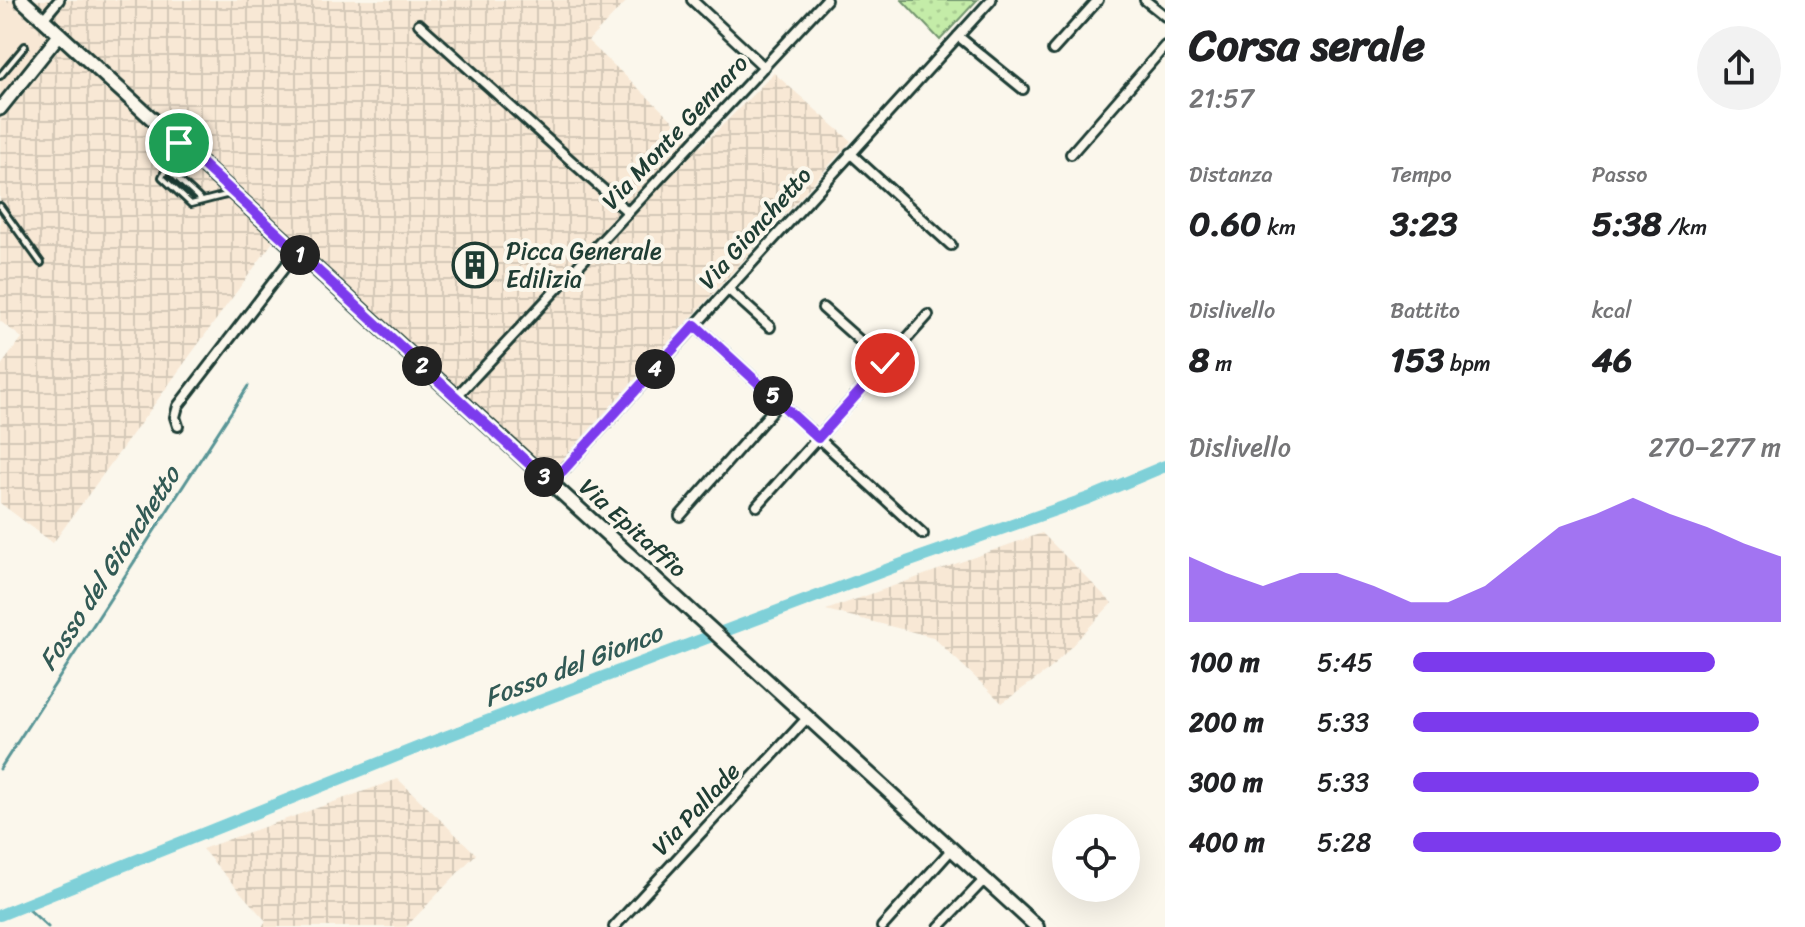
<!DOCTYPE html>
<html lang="it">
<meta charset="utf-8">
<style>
body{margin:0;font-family:Sriracha,sans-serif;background:#f2f2f2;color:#202124;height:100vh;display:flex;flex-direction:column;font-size:30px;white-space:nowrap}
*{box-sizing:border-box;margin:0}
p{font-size:26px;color:#757577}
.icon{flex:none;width:44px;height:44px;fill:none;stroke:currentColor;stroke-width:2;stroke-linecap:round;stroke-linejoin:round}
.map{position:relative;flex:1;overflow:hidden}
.panel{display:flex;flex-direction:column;background:#fff;width:640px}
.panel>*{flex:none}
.tools{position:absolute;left:1052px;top:814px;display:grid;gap:16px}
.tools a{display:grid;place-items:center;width:88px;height:88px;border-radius:50%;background:#fff;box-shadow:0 8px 32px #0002;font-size:40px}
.pin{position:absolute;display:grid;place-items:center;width:68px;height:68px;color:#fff;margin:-34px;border:4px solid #fff;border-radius:50%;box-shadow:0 2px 8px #0007}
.km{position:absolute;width:40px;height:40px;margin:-20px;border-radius:50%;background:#222;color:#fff;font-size:22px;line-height:40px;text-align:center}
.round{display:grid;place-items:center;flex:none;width:84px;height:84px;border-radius:42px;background:#f2f2f2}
.headline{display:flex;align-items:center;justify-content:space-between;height:136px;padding:0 24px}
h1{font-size:44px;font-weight:700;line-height:60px}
.figures{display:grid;grid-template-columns:repeat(3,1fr);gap:12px;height:136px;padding:8px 24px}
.figures div{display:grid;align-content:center}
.figures b{font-size:34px;font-weight:700}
.figures small{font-size:22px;font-weight:400}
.figures p{font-size:22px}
.chart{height:224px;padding:16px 24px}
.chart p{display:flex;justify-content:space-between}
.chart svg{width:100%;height:144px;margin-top:8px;fill:#7c3aed;opacity:.7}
ul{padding:0 24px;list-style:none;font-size:26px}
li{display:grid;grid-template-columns:128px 96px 1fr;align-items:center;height:60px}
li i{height:20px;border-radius:10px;background:#7c3aed}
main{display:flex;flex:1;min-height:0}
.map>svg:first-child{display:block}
.built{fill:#f8e8d5}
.industrial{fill:url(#industrial-grid)}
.grass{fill:url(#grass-dots);stroke:#72946e;stroke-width:2}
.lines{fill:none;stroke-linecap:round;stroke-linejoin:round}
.stream{stroke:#599596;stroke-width:3}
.canal{stroke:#7fd0d8;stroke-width:12}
.service-casing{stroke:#1f3d34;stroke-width:10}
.minor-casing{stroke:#1f3d34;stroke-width:14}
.tertiary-casing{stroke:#1f3d34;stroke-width:17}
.secondary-casing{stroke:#1f3d34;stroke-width:18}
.service{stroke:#fbf7ec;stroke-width:4}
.minor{stroke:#fbf7ec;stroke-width:8}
.tertiary{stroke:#fbf7ec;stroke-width:11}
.secondary{stroke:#fbf7ec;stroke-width:12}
.route-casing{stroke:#fff;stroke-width:16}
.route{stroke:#7c3aed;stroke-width:10}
.labels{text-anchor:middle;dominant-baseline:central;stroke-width:8;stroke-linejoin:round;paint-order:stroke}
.street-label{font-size:24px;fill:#1f3d34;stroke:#fbf7ec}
.poi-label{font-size:24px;fill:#1f3d34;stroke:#fbf7ec;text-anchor:start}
.water-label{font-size:26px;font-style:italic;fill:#325a55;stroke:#fbf7ec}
</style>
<main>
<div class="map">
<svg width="1165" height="927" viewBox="0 0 1165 927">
<defs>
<pattern id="industrial-grid" width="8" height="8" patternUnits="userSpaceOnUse" patternTransform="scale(2)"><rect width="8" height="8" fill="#f8e8d5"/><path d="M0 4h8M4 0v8" fill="none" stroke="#d4c8b7"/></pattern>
<pattern id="grass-dots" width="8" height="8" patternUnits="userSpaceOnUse" patternTransform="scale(2)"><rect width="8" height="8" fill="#c4eca8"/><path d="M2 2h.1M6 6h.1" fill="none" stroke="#a8cb91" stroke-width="1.8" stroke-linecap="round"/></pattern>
</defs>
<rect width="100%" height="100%" fill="#fbf7ec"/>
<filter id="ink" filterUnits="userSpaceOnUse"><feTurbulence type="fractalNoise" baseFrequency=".0125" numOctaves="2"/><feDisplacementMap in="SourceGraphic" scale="16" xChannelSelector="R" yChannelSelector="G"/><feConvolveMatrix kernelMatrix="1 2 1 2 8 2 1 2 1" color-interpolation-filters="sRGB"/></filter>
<g filter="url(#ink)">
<!-- built -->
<path class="built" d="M0,0h6l53,50 -59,72z"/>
<!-- industrial -->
<path class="industrial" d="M6,0h622l-40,41 113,106 73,-74 77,68 -300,332 -268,-245 -230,315 -53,-40v-136l22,-29 -22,-17v-199l59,-72z
M1042,533l70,70 -63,67 -47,33 -69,-66 -107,-27z
M398,779l78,75 -70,73h-144l4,-6 -64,-72z"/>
<!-- grass -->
<path class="grass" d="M902,0h75l-37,40z"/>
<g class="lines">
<!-- stream -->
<path class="stream" d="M0,769l248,-383
M24,905l24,22"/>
<!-- canal -->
<path class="canal" d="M0,915l429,-172 478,-181 182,-64 76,-32"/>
<!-- service casing -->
<g class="service-casing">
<path id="service" d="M0,76l25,-30
M178,145l-16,32 29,27 39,-10
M166,168l36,33
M0,206l41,57"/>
</g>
<!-- minor casing -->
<g class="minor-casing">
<path id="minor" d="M692,0l72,67
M1145,0l20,16
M43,19l16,-19
M419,24l209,188
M958,36l65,53
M1053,50l45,-50
M850,153l101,92
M1071,154l94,-108
M728,289l42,38
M823,308l62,55
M695,325l228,209
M456,397l370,-397
M178,426l-3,-9 3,-11 119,-155
M551,484l440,-484
M757,506l171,-191
M680,516l100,-114
M614,927l194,-210
M882,927l70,-78
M939,927l46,-48"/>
</g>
<!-- tertiary casing -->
<g class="tertiary-casing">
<path id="tertiary" d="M0,109l60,-75"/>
</g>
<!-- secondary casing -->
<g class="secondary-casing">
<path id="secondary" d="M22,0l1015,927"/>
</g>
<!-- service -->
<use href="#service" class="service"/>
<!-- minor -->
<use href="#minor" class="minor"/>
<!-- tertiary -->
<use href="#tertiary" class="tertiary"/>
<!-- secondary -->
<use href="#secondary" class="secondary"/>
</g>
</g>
<g class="lines" filter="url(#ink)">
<!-- route casing -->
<g class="route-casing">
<path id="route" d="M179,143l372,341 144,-159 123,113 67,-75"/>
</g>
<!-- route -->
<use href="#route" class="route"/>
</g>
<!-- icons -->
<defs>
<g id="building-ring" transform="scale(2.3)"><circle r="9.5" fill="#fbf7ec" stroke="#1f3d34" stroke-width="1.5"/><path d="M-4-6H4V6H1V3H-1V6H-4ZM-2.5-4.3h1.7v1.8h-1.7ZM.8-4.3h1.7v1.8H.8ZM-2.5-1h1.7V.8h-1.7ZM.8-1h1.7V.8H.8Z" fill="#1f3d34"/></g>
</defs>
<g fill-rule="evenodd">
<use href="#building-ring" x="475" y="265"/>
</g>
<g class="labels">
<!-- street labels -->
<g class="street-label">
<text transform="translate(675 132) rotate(-47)">Via Monte Gennaro</text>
<text transform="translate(755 228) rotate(-48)">Via Gionchetto</text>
<text transform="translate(633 528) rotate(42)">Via Epitaffio</text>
<text transform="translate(696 809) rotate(-47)">Via Pallade</text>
</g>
<!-- poi labels -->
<g class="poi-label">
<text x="506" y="251">Picca Generale<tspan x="506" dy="28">Edilizia</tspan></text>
</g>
<!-- water labels -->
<g class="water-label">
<text transform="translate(109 568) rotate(-57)">Fosso del Gionchetto</text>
<text transform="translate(573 665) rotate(-21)">Fosso del Gionco</text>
</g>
</g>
</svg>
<div class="tools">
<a><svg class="icon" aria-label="locate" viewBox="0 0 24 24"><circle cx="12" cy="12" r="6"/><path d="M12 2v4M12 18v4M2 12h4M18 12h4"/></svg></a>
</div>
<div class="pin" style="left:179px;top:143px;background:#1e9e55"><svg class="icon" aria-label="arrive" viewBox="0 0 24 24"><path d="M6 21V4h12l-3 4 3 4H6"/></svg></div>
<div class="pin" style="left:885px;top:363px;background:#d93025"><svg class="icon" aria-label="check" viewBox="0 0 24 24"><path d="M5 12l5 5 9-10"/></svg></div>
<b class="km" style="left:300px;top:255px">1</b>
<b class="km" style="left:422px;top:366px">2</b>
<b class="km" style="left:544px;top:477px">3</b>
<b class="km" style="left:655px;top:369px">4</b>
<b class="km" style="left:773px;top:396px">5</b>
</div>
<section class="panel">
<div class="headline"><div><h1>Corsa serale</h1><p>21:57</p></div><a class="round"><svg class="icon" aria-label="share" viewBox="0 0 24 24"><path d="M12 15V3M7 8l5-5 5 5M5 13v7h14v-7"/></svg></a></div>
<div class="figures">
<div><p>Distanza</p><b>0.60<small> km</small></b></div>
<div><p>Tempo</p><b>3:23</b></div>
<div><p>Passo</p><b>5:38<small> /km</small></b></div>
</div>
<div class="figures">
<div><p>Dislivello</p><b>8<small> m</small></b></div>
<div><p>Battito</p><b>153<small> bpm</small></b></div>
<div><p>kcal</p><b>46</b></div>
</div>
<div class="chart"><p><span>Dislivello</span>270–277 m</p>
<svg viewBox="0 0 160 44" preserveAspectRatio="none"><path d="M0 44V24L10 29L20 33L30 29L40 29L50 33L60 38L70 38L80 33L90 24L100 15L110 11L120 6L130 11L140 15L150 20L160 24V44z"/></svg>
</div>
<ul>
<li><b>100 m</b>5:45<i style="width:82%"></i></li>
<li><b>200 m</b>5:33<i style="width:94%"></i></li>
<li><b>300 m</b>5:33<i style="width:94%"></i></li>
<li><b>400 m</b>5:28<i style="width:100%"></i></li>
</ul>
</section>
</main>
